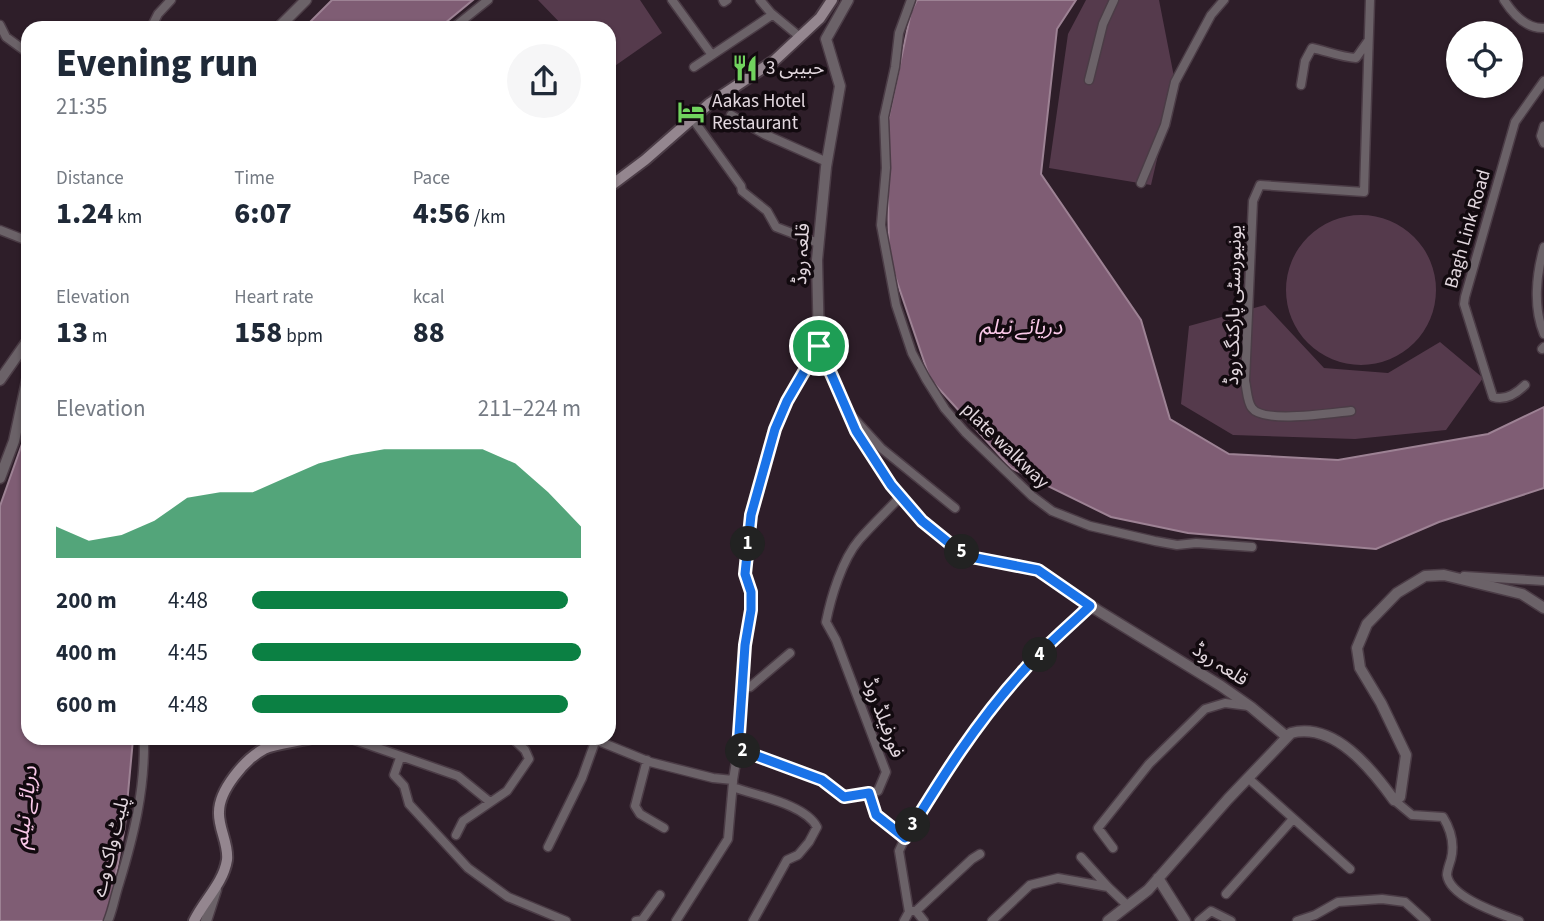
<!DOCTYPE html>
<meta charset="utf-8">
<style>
body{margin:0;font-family:"Source Sans 3","Noto Sans Arabic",sans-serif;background:#f6f6f7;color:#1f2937;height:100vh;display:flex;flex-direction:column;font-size:26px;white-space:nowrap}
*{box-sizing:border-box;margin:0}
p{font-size:23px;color:#747a83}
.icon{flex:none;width:38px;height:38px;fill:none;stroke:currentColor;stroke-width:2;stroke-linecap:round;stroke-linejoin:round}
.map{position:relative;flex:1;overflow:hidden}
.details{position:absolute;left:21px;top:21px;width:595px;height:724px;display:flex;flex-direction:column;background:#fff;border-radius:21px;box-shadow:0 2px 5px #0004}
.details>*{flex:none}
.controls{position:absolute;left:1446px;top:21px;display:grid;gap:14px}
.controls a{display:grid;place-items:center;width:77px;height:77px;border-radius:50%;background:#fff;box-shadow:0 2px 5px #0004;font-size:35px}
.pin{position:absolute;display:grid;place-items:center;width:60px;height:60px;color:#fff;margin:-30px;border:4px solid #fff;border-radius:50%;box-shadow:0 2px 7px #0007}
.km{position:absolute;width:35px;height:35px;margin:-18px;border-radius:50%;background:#222;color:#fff;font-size:19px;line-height:35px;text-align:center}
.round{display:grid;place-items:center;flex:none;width:74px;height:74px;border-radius:37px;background:#f6f6f7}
.overview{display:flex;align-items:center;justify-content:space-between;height:119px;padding:0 35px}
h1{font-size:38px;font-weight:800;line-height:52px}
.metrics{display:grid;grid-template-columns:repeat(3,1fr);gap:10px;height:119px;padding:7px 35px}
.metrics div{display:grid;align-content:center}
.metrics b{font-size:30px;font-weight:800}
.metrics small{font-size:19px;font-weight:400}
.metrics p{font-size:19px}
.chart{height:196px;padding:14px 35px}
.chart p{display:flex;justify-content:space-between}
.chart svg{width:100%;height:126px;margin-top:7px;fill:#0b8043;opacity:.7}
ul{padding:0 35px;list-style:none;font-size:23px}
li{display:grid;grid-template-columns:112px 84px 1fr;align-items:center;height:52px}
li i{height:18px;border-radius:9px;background:#0b8043}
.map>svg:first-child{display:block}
.green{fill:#553a4c}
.water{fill:#7f5d74;stroke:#9d8294;stroke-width:2}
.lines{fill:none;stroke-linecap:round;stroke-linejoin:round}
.minor-casing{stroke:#4b3c46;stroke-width:11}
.tertiary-casing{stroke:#4b3c46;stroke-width:13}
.secondary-casing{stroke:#4b3c46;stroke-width:14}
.minor{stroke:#6b6268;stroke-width:8}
.tertiary{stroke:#6b6268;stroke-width:10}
.secondary{stroke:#94868f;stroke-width:10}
.route-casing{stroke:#fff;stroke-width:14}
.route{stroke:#1a73e8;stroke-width:9}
.labels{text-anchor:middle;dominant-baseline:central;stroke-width:7;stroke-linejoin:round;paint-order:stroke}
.poi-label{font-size:19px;fill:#e3d8df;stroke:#120a0f;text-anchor:start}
.street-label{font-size:19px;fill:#e3d8df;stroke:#120a0f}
.water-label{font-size:21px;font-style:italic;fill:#fac9e9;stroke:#120a0f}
</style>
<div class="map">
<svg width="1544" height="921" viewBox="0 0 1544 921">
<rect width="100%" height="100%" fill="#2e1e29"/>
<!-- green -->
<path class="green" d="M538,0h102l22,33 -53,37v-42h-44z
M1086,0h73l16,82 -24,103 -102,-17 19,-134z
M1286 290a75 75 0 1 1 150 0a75 75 0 1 1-150 0Z
M1265,305l59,63 64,5 52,-31 43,36 -37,52 -91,9 -122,-4 -52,-31 8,-78z"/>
<!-- water -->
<path class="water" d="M332,0h141l-34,28h-135z
M917,0h159l-19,29 -16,145 100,146 29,99 59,35 109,6 150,-26 56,-27v81l-105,34 -63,27 -188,-16 -77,-16 -100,-49 -81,-89 -41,-121 -2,-132 24,-114z
M28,427v311l105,1 -8,87 -18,95h-107v-415z"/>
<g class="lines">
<!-- minor casing -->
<g class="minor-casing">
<path id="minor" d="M672,0l40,55
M723,0l1,2 3,-2
M760,0l11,13 29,24
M911,0l-12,33 -4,34 -11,50 2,51 -5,57 15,80 16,48 14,26 19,30 20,23 67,64 20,15 38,15 65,15 22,4 19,-2 56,4
M1504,0c9,14 22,29 40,28
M0,25l6,12 22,16
M151,28l7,-14 13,-14
M453,28l35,-28
M694,67l78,-52
M1089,80l14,-56 11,-24
M1301,85l4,-24 7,-13c15,3 28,9 44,10l12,-17
M731,115l33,19 63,28
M692,118l49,68 1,5 25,20 9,16 42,16
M1544,126l-3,10 3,7
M1141,183l24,-58 10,-43 36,-67 13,-15
M0,230l28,11
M1544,247c-8,28 -11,61 0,87
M1542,349l2,-2
M1525,385c-8,8 -19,16 -32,12l-29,-93 1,-7 50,-175 29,-41
M1351,411c-19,2 -88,13 -99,-3 -5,-6 -5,-19 -7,-27l8,-180 7,-16 104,7 6,-192
M849,413l32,35 74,60
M1464,576l80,5
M743,686l2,-41 6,-35v-18l-6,-18 6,-59 24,-86 12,-28 32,-55
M349,738l109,38 32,26
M591,738l59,24 63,16 20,2 5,-31 84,31 22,17 34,-6 8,-19 -50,-132 -10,-18c5,-25 16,-62 33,-82 13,-15 28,-29 42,-44
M738,749l5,-63 7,1 40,-34
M400,758l-6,17 10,11 5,18 59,64 40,29 58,24
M647,760l-12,46 5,8 24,14
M1248,778l102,91
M733,787c24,9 72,17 84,40l-8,15 -11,13 -11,5 -34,61
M869,793l7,22 29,23 -6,13 10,61
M1394,800l18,15 31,2c8,13 12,26 8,42 -1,4 -4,11 -4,16 3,23 54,39 72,46
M456,835l7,-14 44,-30 22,-32 -4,-9 -13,-12
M905,838c36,-59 73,-117 119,-168 20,-23 44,-43 66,-64
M548,847l34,-69 13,-36
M1113,848l-15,-20 51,-64 56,-55 20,-6 24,3
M1081,857l27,30
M1226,894l67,-75
M912,911h4l8,10
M916,911l56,-52 8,-5
M108,921c5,-12 7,-25 11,-37 15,-49 26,-94 25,-146
M636,921l6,-1 18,-25
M676,921l52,-82 5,-57
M904,921l5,-9
M992,921l38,-36 28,-7 50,9 19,18
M1199,921l12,-10 20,10
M1297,921l18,-6 23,-13 44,-3 23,3 21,19"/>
</g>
<!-- tertiary casing -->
<g class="tertiary-casing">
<path id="tertiary" d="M848,0l-22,39 14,47 -14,81 -9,93 2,86 37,85 35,54 31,36 37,30 17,7 62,12 59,40 124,76 30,21 36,30
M278,28l28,-28
M0,380l28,-40
M0,478l14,-37 14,-65
M1158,878l27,43
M206,921l10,-31
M1108,921l40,-31 80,-91 63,-66c43,-11 80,35 103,67l6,-3 6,-42 -25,-52 -21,-35 -3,-20 10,-24 30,-31 28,-17 19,-1 78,19 22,14"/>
</g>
<!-- secondary casing -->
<g class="secondary-casing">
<path id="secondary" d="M609,187l36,-27 64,-56 66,-44 45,-42 12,-18
M194,921c10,-21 29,-37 33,-61 2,-16 -9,-32 -8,-48 0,-22 26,-53 45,-63 13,-6 33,-7 47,-11"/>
</g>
<!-- minor -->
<use href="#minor" class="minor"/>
<!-- tertiary -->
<use href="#tertiary" class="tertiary"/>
<!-- secondary -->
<use href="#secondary" class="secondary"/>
</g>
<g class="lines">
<!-- route casing -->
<g class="route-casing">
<path id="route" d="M819,346l37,85 35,54 31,36 37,30 17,7 62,12 52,36c-22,21 -46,41 -66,64 -47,51 -83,109 -119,168l-29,-23 -7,-22 -25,4 -22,-17 -84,-31 7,-104 6,-35v-18l-6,-18 6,-59 24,-86 12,-28z"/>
</g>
<!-- route -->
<use href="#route" class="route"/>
</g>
<!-- icons -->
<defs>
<g id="restaurant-bare" transform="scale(2.1)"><path d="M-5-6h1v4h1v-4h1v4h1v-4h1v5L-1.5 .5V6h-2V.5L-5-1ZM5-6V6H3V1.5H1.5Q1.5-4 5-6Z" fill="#71d35e" stroke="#120a0f" stroke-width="2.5" paint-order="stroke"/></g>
<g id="hotel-bare" transform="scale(2.1)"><path d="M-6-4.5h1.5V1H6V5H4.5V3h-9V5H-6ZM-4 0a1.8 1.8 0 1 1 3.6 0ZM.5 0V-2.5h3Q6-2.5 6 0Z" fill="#71d35e" stroke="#120a0f" stroke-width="2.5" paint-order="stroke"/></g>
</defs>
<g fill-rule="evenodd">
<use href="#restaurant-bare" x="745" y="68"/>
<use href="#hotel-bare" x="691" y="112"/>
</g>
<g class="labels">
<!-- poi labels -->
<g class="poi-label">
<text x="766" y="68">حبیبی 3</text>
<text x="712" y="101">Aakas Hotel<tspan x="712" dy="22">Restaurant</tspan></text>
</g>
<!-- street labels -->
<g class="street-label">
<text transform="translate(1468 229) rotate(-74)">Bagh Link Road</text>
<text transform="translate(802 254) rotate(-87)">قلعہ روڈ</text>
<text transform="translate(1234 305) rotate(-89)">یونیورسٹی پارکنگ روڈ</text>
<text transform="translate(1005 446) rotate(44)">plate walkway</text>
<text transform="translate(1220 665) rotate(33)">قلعہ روڈ</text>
<text transform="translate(883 718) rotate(69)">فورفیلڈ روڈ</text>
<text transform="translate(111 847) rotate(-76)">پلیٹ واک وے</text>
</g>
<!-- water labels -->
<g class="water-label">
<text x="1021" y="327">دریائے نیلم</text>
<text transform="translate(25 807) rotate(-83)">دریائے نیلم</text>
</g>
</g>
</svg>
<div class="controls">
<a><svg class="icon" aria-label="locate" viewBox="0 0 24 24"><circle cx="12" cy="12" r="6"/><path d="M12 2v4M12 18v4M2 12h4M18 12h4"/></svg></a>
</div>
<div class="pin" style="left:819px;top:346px;background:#1e9e55"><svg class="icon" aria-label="arrive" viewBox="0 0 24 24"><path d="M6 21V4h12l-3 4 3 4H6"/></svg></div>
<b class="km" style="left:748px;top:544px">1</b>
<b class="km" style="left:743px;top:751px">2</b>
<b class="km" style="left:913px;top:825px">3</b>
<b class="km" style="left:1040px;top:655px">4</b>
<b class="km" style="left:962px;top:552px">5</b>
<section class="details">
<div class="overview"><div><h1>Evening run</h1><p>21:35</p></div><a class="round"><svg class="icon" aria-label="share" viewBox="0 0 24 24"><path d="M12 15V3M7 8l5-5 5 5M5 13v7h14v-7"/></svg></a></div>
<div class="metrics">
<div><p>Distance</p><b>1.24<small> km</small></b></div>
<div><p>Time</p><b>6:07</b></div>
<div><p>Pace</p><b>4:56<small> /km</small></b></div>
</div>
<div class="metrics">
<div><p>Elevation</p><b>13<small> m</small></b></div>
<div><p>Heart rate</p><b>158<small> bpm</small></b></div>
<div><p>kcal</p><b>88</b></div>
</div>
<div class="chart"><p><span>Elevation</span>211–224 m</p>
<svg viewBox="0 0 160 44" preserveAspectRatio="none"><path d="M0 44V33L10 38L20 36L30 31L40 23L50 21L60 21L70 16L80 11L90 8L100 6L110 6L120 6L130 6L140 11L150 21L160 33V44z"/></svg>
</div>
<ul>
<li><b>200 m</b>4:48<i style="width:96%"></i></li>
<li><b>400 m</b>4:45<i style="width:100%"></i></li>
<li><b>600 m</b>4:48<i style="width:96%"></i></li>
</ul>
</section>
</div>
